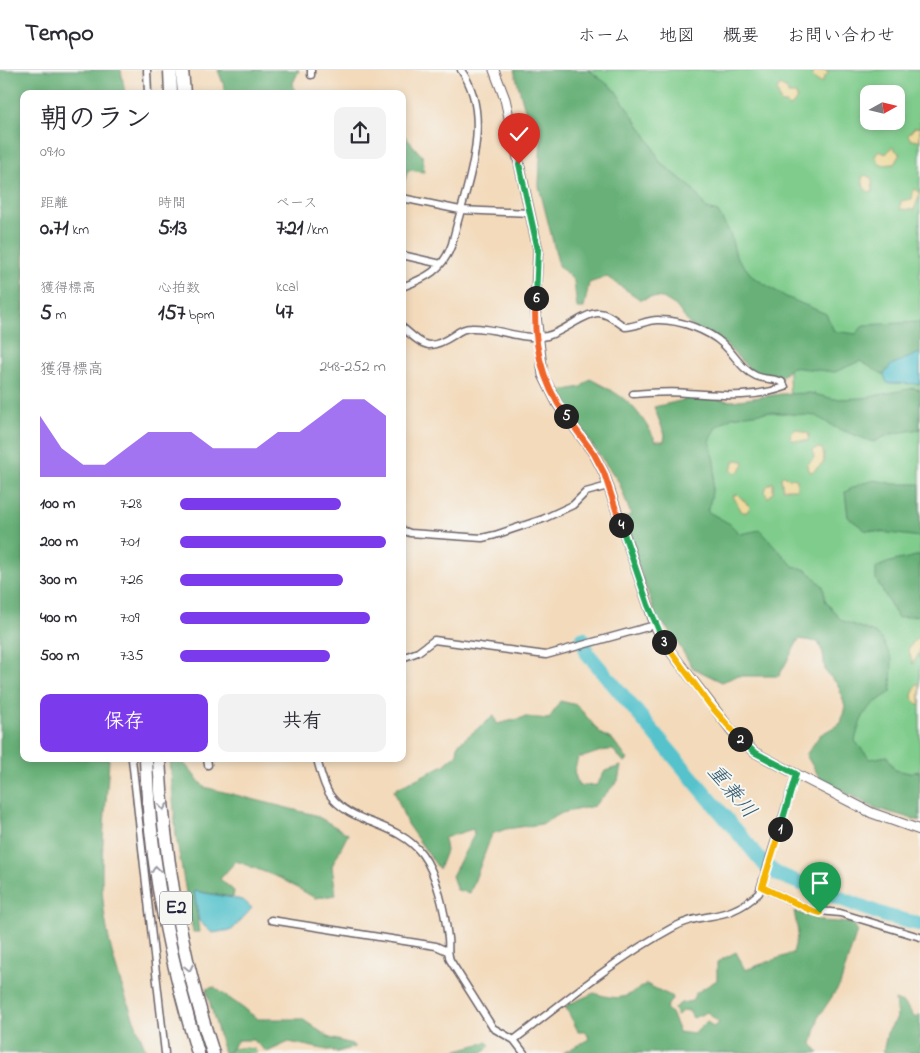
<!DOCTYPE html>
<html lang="ja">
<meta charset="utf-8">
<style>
body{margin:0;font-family:"Indie Flower","Klee One",sans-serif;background:#f2f2f3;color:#2b2b33;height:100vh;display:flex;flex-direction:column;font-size:19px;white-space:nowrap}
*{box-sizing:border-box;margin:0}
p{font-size:16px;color:#7c7c81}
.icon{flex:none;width:28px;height:28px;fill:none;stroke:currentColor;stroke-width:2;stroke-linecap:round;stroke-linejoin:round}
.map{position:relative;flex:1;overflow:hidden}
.panel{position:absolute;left:20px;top:20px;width:386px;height:672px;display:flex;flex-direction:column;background:#fff;border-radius:10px;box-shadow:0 2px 8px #0003}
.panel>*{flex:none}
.needle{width:32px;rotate:82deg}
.controls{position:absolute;left:860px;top:15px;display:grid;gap:10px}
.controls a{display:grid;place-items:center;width:45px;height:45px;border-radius:10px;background:#fff;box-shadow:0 2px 8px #0003;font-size:25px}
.pin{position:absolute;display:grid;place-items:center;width:42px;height:42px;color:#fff;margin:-51px -21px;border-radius:50% 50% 50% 0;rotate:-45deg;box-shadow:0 0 5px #0007}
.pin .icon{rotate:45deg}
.km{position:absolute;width:25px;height:25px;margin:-12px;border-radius:50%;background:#222;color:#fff;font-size:14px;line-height:25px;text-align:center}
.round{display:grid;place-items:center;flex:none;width:52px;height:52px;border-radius:10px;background:#f2f2f3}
.summary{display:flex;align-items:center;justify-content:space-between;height:85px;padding:0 20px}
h1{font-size:28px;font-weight:800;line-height:38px}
.metrics{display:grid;grid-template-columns:repeat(3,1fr);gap:8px;height:85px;padding:5px 20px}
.metrics div{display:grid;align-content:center}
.metrics b{font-size:21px;font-weight:800}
.metrics small{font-size:14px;font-weight:400}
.metrics p{font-size:14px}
.chart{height:140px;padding:10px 20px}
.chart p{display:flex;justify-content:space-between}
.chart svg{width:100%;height:90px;margin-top:5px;fill:#7c3aed;opacity:.7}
.primary-button{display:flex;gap:10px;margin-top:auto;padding:10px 20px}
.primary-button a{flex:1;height:58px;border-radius:10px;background:#7c3aed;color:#fff;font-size:20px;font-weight:800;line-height:58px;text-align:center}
.primary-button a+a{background:#f2f2f3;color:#2b2b33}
ul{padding:0 20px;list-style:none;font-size:16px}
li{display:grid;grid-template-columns:80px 60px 1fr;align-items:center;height:38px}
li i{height:12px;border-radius:6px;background:#7c3aed}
header{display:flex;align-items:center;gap:30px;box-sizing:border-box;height:70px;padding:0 25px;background:#fff;border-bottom:1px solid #e1e1e2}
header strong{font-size:24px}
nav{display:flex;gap:28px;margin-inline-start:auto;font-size:18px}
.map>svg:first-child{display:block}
.green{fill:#7fcc8c;stroke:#507764;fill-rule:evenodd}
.forest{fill:#67b078;stroke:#44695a}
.sand{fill:#eeda9e;stroke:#887e6c}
.water{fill:#55c2cc;stroke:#3c7284}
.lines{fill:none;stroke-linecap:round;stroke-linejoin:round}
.river{stroke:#55c2cc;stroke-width:15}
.street-casing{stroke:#6b6268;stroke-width:9}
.secondary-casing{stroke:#6b6268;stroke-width:11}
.highway-casing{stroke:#6b6268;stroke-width:15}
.street{stroke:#fff;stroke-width:6}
.secondary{stroke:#fff;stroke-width:9}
.highway{stroke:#fff;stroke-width:12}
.oneway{stroke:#9c9ca7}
.split-1-casing{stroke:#fff;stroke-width:10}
.split-2-casing{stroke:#fff;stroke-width:10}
.split-3-casing{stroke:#fff;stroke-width:10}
.split-4-casing{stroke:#fff;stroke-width:10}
.split-5-casing{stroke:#fff;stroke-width:10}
.split-6-casing{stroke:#fff;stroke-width:10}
.split-7-casing{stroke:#fff;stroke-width:10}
.split-1{stroke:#f5b400;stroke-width:6}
.split-2{stroke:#22a559;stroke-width:6}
.split-3{stroke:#f5b400;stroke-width:6}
.split-4{stroke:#22a559;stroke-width:6}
.split-5{stroke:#f0652b;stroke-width:6}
.split-6{stroke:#f0652b;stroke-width:6}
.split-7{stroke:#22a559;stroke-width:6}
.labels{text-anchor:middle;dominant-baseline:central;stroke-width:4;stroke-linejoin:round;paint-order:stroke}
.shield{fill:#f6f6f2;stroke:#626272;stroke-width:1}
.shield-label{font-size:19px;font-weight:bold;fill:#22223b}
.water-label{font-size:21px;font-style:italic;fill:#345a6e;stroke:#f6f6f2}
</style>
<header>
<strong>Tempo</strong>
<nav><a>ホーム</a><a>地図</a><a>概要</a><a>お問い合わせ</a></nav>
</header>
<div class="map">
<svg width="920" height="983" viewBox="0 0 920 983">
<rect width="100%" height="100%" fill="#f6f6f2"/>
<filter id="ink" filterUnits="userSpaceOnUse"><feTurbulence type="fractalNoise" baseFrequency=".02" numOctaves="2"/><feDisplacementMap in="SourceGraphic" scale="10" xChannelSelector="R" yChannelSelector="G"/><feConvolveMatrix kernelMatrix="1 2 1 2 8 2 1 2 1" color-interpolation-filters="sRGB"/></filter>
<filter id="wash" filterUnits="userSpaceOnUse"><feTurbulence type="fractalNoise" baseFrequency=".0096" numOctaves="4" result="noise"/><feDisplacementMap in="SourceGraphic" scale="20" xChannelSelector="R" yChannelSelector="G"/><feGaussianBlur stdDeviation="1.12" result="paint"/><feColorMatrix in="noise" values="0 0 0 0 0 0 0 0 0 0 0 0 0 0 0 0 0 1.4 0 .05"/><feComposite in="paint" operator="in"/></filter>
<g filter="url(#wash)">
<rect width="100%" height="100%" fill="#f3dabb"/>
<!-- green -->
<path class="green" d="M571,0h349v711l-58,-16 -14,-25 28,-64 -178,-161 4,-82 17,-18 71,-14 -3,-84zM869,24h27v27h-27z
M242,978l12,1 3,4h-29l3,-4z"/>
<!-- forest -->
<path class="forest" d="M0,0h121l4,24h-101v665h85c-2,38 -7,76 -7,114 -1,64 22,122 45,180h-147z
M218,0h81l-6,13 2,11h-72l1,-8z
M514,0h75l26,20 36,53 9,19 32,26 15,21 11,3 12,21 6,23 17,21 33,20 40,17 8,17 22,3 8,-9 56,-3v31l-29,12 -7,10 -24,-14 -25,11 -43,-5 -12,11 -24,-2 -31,-32 -35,-19 -14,-19 -13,-8 -13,-1 -9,3 -34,-23 -18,6 -5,25h-7l-3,-27 -15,-15 -20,-80 2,-51 -14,-18z
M403,64l20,23 1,15 -16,-2 -5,16z
M590,309c37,19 45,25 66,62h8l1,-6 -11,-28 30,-7 4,-4 44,5 49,-7 29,-1 24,6 30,-1 50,-10 6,2v39l-29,5 -18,8 -37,-14 -20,-12 -48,-4 -36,5 -16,10 -6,12 5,29 -4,31 -4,12 23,13 10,10 20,-4 33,36 14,4 16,16 3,16 15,18 34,13 7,6 10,20 -1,33c-25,16 -29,20 -36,49l15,18 17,-3 8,14 15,3 10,-2v50l-45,-13 -54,-28 -15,-25 14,-20 21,-12 4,-17 -7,-21 -13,-14 -2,-18 -5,-11 -19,-3 -20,37h-42l-15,6 -29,-14 -23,-37 -13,-12 -35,-101 9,-3 -12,-33 -56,-77 -3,-14 21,-4z
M875,410l19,4h26v53l-55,-7 -17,-13 -3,-25 15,-8z
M920,485v60l-22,3 -22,-39v-11c17,-9 26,-8 44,-13z
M560,631l17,4 24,29 12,6 15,20 -4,2 -11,-12c-13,-1 -22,6 -35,8l-4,14 5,14 18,-1 8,-14 16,-5 -3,15 -24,25 -32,7 -20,11 -36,5 -14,5 -22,59 -13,-3 -5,-14 22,-41 -1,-6 -29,9 2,13 -7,18 -32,-45 -13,-34 50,-25 13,-11 1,-10 36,-28 3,8 29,-7 23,2z
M170,689h14v4l20,24 111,28 33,19 -16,32 4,29 -21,3 -35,-20 -44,-17 -16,18 14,12 -1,6 -39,-6 5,41h-6l-17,-96z
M794,841l28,10 30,2 5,8 -17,54 -21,31 -7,28 7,9h-256l26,-14 -3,-8h-8l-13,-25 29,-13c25,8 31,6 52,-9l27,13 -7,11 5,5 8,19 15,2 13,-13 6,6 6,-4 -12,-11 -14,6 -4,-7 -6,-1 -6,6 -3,-8 7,-5 11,-2 4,-8 21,-13v-18l19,-10 9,18 48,-17 5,-21z
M214,917l44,32h44l28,19 22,6 3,3 -18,5 -48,-10 -22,10 -14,-12h-15l-10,13h-4l-18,-64z
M895,930l10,4 10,14 5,-4v39h-37l4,-20 10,-15z
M487,972l3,3 -7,8h-37z"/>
<!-- sand -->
<path class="sand" d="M815,0h11l2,4 -4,3 -1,5h-4l-7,-5z
M780,15l7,4 1,5h8l1,5 -5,7 -4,1 -1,-4h-6l-4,-13z
M915,57l5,1v12h-9l-3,-5z
M892,77l8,7 -6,10 -14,1 -5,-9 4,-5 7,3z
M866,105l6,4 1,13h-4l-5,-4 -2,-11z
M916,119l4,5 -6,16 -14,-1 1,-8 11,-2 1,-8z
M796,359l13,5 -1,7 -16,-1 -2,-6z
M819,378l4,2 1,12 -12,10 -4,-2 -1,-5 7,-7 -1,-8z
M735,390l8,1 1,4 -8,9 -5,-4z
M783,404l5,4 9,1v10h-14l-2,-10z
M773,412v10l-5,6 -3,-7 2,-5z
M737,424l13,13 -3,5h-5l-9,-16z
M920,568v13l-7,13 -5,-15 8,-10z
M917,614h3v21l-7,-5 -1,-5z"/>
<!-- water -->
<path class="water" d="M920,283v31l-33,-1 -3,-8 7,-10z
M194,821l49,9 9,8 -20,22 -20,3 -13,-12z"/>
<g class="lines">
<!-- river -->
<path class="river" d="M583,569l4,14 179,213 11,8 109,42 34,8"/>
</g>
</g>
<g filter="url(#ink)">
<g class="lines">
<!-- street casing -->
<g class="street-casing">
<path id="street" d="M147,0l1,24
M311,0v5
M402,128l58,12 70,3
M402,185l39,9
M402,217c24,-9 41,-17 50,-43 12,-53 44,-125 9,-174
M402,257c22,19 26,25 52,8 5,-4 11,-7 17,-7 26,-1 50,13 76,8 17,-4 37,-23 51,-23 10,0 19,9 27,14 12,0 22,-8 34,-7 21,0 49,10 64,24 12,11 18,25 33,32 9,4 18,2 26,6l3,5c-33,12 -64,8 -97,6 -18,-2 -37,0 -55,1
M402,460l8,3 72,5 13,-3 48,-16 30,-14 13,-13 22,-6
M402,588l16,-6 16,-12 112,15 109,-30
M132,689l33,294
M207,689l1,6
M317,689c3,11 6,26 13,36 21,30 67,26 92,59 15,20 23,59 26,84 1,8 -1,14 2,22l43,68 21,12 10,13
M762,817l48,23 30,3 80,24
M271,850l165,26 11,5
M514,970c51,-39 101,-81 158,-112 32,-18 54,-4 87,-35l37,-119"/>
</g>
<!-- secondary casing -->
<g class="secondary-casing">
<path id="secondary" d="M494,0l11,29 33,151 -3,57 8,68 15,30 36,49 10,19 51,152 9,18 67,87 23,22 42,22 76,39 48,17"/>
</g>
<!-- highway casing -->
<g class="highway-casing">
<path id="highway" d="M170,0l1,24
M182,0l2,24
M146,689c3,99 23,199 52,294
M159,689c5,100 23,199 54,294"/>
</g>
<!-- street -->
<use href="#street" class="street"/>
<!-- secondary -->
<use href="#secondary" class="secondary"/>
<!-- highway -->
<use href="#highway" class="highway"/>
</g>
<!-- one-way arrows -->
<defs><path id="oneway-chevron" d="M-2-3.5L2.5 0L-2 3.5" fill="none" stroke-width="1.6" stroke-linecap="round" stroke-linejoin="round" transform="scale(1.25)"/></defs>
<g class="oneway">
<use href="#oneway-chevron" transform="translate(163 737) rotate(85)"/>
<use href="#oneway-chevron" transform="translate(156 799) rotate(-97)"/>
<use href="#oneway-chevron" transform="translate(189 898) rotate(77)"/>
</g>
</g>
<g class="lines" filter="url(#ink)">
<!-- split-1 casing -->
<g class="split-1-casing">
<path id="split-1" d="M780,759l-18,58 48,23 10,3"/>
</g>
<!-- split-2 casing -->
<g class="split-2-casing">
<path id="split-2" d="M740,669l14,13 42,22 -16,55"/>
</g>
<!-- split-3 casing -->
<g class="split-3-casing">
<path id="split-3" d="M664,572l46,63 30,34"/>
</g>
<!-- split-4 casing -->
<g class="split-4-casing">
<path id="split-4" d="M621,455l27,80 16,37"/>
</g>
<!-- split-5 casing -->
<g class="split-5-casing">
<path id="split-5" d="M566,346l28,38 10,19 17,52"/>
</g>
<!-- split-6 casing -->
<g class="split-6-casing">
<path id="split-6" d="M536,228c-4,41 5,84 30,118"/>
</g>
<!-- split-7 casing -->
<g class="split-7-casing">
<path id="split-7" d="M519,94l19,86 -2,48"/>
</g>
<!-- split-1 -->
<use href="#split-1" class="split-1"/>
<!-- split-2 -->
<use href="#split-2" class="split-2"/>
<!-- split-3 -->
<use href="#split-3" class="split-3"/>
<!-- split-4 -->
<use href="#split-4" class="split-4"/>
<!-- split-5 -->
<use href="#split-5" class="split-5"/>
<!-- split-6 -->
<use href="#split-6" class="split-6"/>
<!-- split-7 -->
<use href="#split-7" class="split-7"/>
</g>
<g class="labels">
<!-- shield labels -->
<rect class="shield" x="160" y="821.5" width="32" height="33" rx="4"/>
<g class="shield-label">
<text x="176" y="838">E2</text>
</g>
<!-- water labels -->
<g class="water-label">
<text transform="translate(731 722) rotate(50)">重兼川</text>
</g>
</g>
</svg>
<div class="controls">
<a><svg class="needle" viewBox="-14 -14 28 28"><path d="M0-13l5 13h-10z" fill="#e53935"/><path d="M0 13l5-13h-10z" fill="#7c7c81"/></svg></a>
</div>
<div class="pin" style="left:820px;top:843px;background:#1e9e55"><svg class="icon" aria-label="arrive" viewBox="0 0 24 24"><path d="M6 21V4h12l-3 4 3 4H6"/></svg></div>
<div class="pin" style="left:519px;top:94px;background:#d93025"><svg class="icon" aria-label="check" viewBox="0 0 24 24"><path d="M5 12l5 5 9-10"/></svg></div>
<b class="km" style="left:780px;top:759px">1</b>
<b class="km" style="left:740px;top:669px">2</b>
<b class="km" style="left:664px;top:572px">3</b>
<b class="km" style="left:621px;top:455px">4</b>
<b class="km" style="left:566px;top:346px">5</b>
<b class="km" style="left:536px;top:228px">6</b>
<section class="panel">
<div class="summary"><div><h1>朝のラン</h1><p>09:10</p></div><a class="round"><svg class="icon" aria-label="share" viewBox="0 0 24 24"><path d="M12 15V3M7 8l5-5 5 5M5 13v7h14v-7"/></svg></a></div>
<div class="metrics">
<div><p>距離</p><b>0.71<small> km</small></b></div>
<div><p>時間</p><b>5:13</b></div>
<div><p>ペース</p><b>7:21<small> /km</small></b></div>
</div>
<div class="metrics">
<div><p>獲得標高</p><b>5<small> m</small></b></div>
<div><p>心拍数</p><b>157<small> bpm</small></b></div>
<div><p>kcal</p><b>47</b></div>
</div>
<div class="chart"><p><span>獲得標高</span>248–252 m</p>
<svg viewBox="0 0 160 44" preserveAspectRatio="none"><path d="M0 44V14L10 30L20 38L30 38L40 30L50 22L60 22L70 22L80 30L90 30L100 30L110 22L120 22L130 14L140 6L150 6L160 14V44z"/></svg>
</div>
<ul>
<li><b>100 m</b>7:28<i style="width:78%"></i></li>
<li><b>200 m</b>7:01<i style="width:100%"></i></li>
<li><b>300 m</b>7:26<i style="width:79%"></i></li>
<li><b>400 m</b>7:09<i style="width:92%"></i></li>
<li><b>500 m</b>7:35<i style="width:73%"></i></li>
</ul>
<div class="primary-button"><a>保存</a><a>共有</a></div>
</section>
</div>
